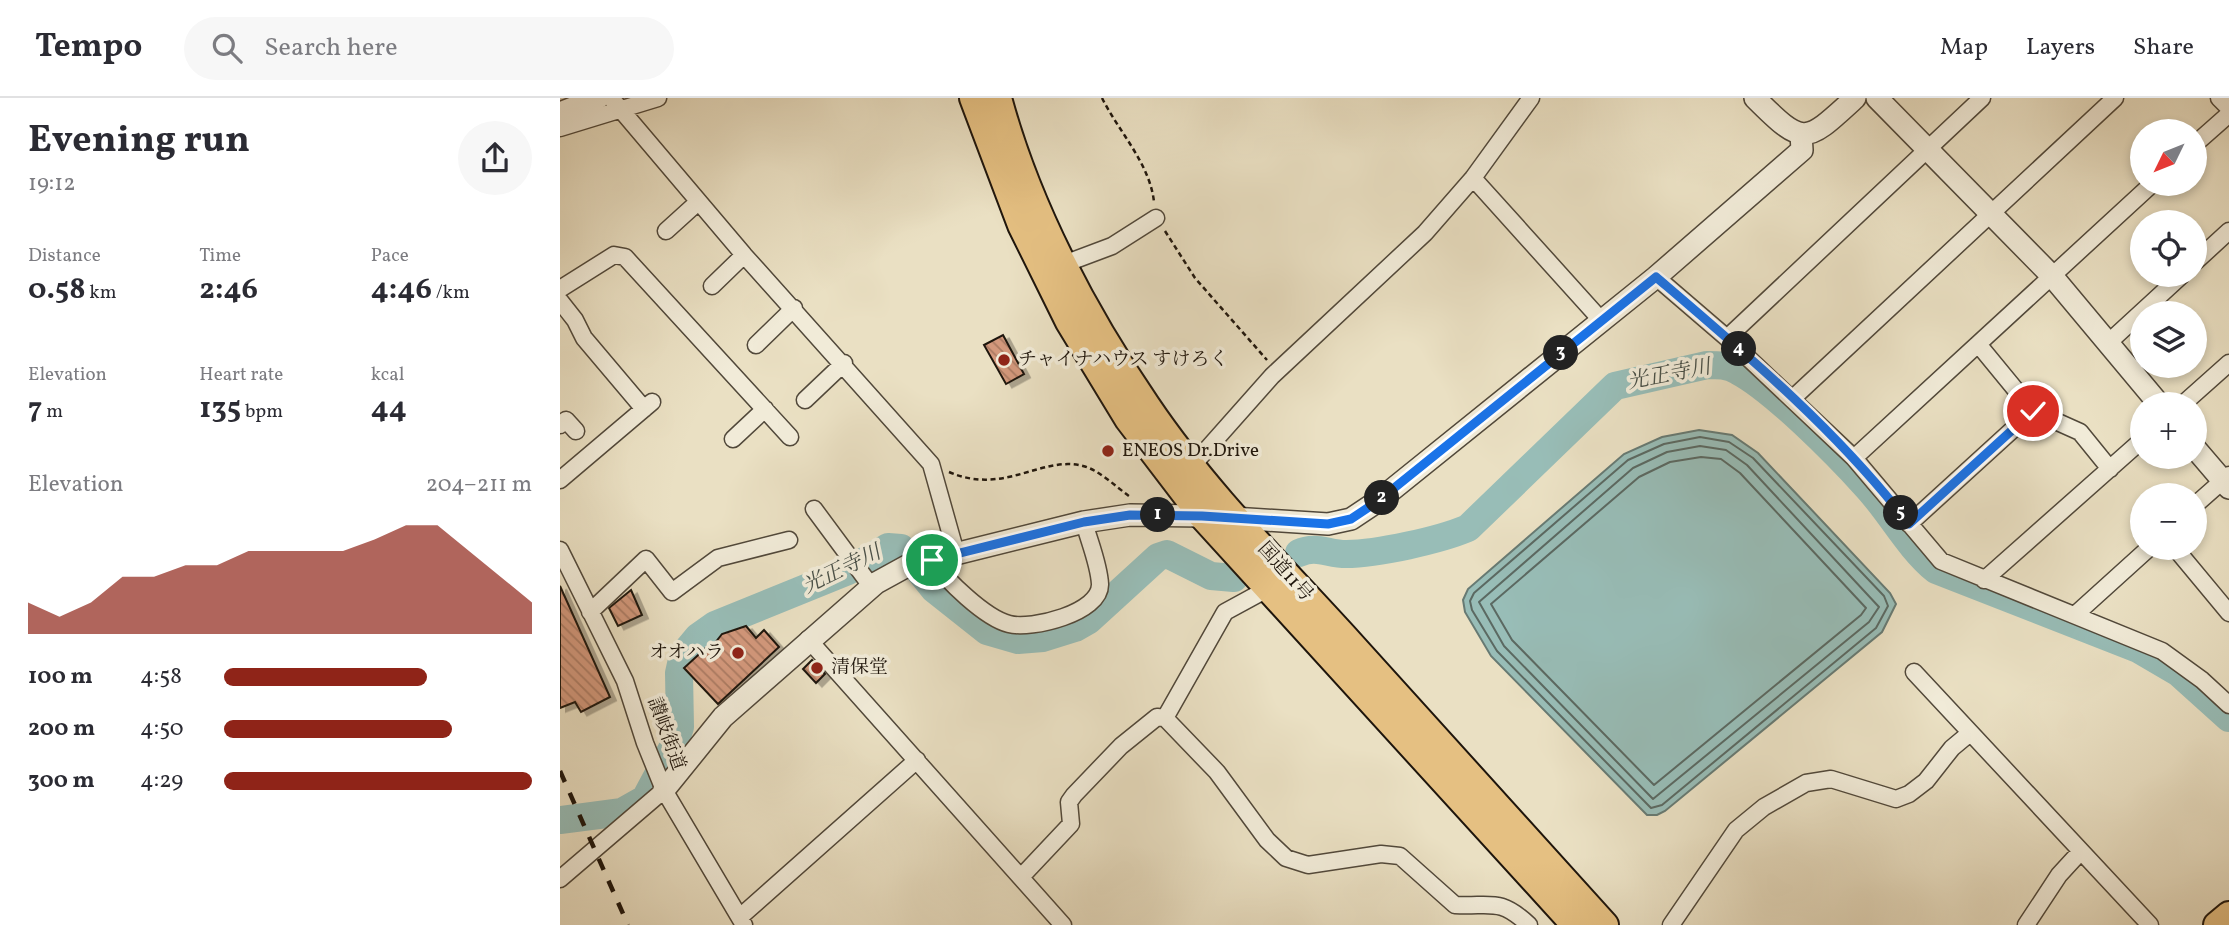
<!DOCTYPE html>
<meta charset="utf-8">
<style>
body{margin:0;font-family:Vollkorn,"Noto Serif JP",serif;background:#f7f7f7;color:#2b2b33;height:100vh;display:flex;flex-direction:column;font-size:26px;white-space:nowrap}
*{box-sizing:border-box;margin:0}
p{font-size:23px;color:#7c7c81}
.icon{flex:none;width:38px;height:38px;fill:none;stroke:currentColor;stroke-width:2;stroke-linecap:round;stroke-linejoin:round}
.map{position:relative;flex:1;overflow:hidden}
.sheet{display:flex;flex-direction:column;background:#fff;width:560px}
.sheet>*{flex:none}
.needle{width:46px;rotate:227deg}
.buttons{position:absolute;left:1570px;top:21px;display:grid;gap:14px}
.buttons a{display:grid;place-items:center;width:77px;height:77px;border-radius:50%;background:#fff;box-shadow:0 4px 10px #0003;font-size:35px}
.pin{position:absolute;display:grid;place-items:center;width:60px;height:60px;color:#fff;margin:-30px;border:4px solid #fff;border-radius:50%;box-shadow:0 2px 7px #0007}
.km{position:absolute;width:35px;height:35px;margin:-18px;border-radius:50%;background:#222;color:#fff;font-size:19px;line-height:35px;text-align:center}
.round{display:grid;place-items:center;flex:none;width:74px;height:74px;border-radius:37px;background:#f7f7f7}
.headline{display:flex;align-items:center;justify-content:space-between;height:119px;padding:0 28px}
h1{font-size:38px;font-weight:700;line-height:52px}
.metrics{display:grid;grid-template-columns:repeat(3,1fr);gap:10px;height:119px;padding:7px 28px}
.metrics div{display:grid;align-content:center}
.metrics b{font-size:30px;font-weight:700}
.metrics small{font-size:19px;font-weight:400}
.metrics p{font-size:19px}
.chart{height:196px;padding:14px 28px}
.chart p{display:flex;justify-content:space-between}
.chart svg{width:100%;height:126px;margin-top:7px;fill:#8f2418;opacity:.7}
ul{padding:0 28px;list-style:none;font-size:23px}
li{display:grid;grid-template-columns:112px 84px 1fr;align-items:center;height:52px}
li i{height:18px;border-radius:9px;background:#8f2418}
header{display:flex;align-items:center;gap:42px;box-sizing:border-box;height:98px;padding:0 35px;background:#fff;border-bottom:2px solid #e1e1e2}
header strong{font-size:33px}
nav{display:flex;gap:38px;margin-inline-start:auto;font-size:24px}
.search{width:490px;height:63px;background:#f7f7f7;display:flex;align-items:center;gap:18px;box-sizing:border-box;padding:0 24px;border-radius:38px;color:#7c7c81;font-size:26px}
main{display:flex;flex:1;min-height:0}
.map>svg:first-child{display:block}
.water{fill:#98bdb7;stroke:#677a73;stroke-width:2}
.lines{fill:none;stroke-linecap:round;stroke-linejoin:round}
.shore{stroke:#5b6962;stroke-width:2}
.river{stroke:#98bdb7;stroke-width:28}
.building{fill:url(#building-back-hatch);stroke:#1e150c;stroke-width:2;filter:url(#shadow)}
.minor-casing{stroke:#51483a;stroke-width:19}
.tertiary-casing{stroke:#51483a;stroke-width:24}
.primary-casing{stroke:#1e150c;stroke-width:30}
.trunk-casing{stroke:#1e150c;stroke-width:30}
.path{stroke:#1e150c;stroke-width:2.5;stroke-dasharray:5 3.5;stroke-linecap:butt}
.minor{stroke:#f1ebd8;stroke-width:16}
.tertiary{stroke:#f1ebd8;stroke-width:21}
.primary{stroke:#e5c082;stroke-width:26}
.trunk{stroke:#e5c082;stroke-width:26}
.rail{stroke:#1e150c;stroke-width:4.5;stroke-dasharray:12 12;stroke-linecap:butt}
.route-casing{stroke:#fff;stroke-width:14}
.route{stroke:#1a73e8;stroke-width:9}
.poi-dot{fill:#8f2418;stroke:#f1ebd8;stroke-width:2.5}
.labels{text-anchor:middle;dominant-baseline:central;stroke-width:7;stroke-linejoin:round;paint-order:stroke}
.poi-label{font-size:19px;fill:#1e150c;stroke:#f1ebd8;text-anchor:start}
.street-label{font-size:19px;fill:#1e150c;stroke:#f1ebd8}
.water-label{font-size:21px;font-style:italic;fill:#495048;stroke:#f1ebd8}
</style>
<header>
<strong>Tempo</strong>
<div class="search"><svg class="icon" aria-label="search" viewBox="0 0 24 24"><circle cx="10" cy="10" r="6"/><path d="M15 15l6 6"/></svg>Search here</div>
<nav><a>Map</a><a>Layers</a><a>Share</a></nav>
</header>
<main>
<section class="sheet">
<div class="headline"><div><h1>Evening run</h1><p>19:12</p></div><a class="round"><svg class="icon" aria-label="share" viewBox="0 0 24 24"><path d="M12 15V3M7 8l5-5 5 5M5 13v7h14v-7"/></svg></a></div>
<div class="metrics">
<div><p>Distance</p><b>0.58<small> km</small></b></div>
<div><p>Time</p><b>2:46</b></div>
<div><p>Pace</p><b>4:46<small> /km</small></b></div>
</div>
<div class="metrics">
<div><p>Elevation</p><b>7<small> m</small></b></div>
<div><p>Heart rate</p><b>135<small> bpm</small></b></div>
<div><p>kcal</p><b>44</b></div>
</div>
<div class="chart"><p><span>Elevation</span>204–211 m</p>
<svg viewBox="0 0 160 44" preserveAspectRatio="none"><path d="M0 44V33L10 38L20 33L30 24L40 24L50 20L60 20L70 15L80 15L90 15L100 15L110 11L120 6L130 6L140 15L150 24L160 33V44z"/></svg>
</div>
<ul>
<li><b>100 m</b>4:58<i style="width:66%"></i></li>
<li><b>200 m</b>4:50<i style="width:74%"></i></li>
<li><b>300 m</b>4:29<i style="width:100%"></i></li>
</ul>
</section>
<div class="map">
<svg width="1669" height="827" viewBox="0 0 1669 827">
<defs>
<pattern id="building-back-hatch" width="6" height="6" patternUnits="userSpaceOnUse" patternTransform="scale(1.75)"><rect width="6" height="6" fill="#d3987b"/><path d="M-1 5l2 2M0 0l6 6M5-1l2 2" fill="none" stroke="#ab7b63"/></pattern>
<filter id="shadow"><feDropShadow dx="6" dy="3.5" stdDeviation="0" flood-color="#0004"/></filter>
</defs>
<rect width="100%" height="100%" fill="#eae0c3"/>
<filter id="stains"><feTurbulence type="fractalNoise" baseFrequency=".00286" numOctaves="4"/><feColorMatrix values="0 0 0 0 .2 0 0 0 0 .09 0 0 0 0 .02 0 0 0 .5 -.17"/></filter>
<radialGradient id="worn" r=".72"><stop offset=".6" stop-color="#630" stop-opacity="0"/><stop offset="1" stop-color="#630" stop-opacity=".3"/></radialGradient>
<!-- water -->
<path class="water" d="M1139,332l33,5 26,18 132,140 6,11 -14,28 -217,179 -8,4h-10l-156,-159 -26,-44 -2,-12 5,-11 156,-135 38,-17z"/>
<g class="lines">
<!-- shore -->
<path class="shore" d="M1140,339l29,5 24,16 131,138 4,10 -12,22 -214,177 -11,3 -154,-157 -25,-41 -2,-9 4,-8 154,-133 36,-16z
M1140,348l26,4 21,15 132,142 -10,15 -216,177 -149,-153 -25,-44 154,-134 34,-16z
M1141,359l20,2 19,14 126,135 -5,7 -207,170 -142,-145 -21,-36 148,-127 31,-15z"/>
<!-- river -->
<path class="river" d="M739,455c17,-8 29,1 47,1 31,0 94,-14 122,-26l147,-142 92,-21c11,0 21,0 31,6 36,19 100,84 129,116 24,26 41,60 69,83l202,79 41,24 50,45
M0,722l62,-8 23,-13 29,-54 6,-18 -1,-54 4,-18 15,-18 17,-12 133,-54 40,-24 13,1 33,41 53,42 31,9 25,-2 32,-10 14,-8 69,-63 9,-3 44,22 23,2"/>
</g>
<!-- building -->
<path class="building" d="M443,237l21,39 -18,10 -22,-39z
M0,488l50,111 -29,15 -6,-10 -15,6z
M71,492l11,25 -24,11 -9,-18z
M186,528l10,12 8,-8 15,17 -61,57 -34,-36 25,-23 2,3 11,-14z
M252,562l13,14 -9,9 -13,-14z"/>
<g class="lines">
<!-- minor casing -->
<g class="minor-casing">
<path id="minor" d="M51,0l133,157 187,209 25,89
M1659,0l10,10
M0,30l98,-30
M1634,47l35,-31
M913,80l128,142
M106,133l32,-29
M1634,165l35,-32
M496,169l56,-21 44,-28
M1096,179l71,61 127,120 87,103 221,90 40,29 27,25
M152,188l32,-31
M0,191l54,-34 11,2 165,180
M0,203l15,19 9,18 60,71
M1167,240l255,-240
M1548,245l74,-68
M1418,246l55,67 47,21 30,37
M196,247l38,-37
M1232,301l323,-301
M245,302l39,-37
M1623,306l46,-41
M0,327l6,-5 10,11
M173,341l32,-30
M1294,360l298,-274
M633,367l79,-89 153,-143 48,-55 58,-80
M0,382l92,-78
M1634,408l35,-31
M254,411l57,77
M1349,426l124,-113
M1615,450l54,65
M0,452l65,131 20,62 19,47 80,135
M372,462c14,20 53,58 77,64 22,6 92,-11 91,-40 -1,-20 -11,-43 -16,-62
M1424,482l158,-140
M30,514l56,-53 26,33 46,-34 71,-18
M1516,516l73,-66
M248,541l255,286
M1354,574l236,253
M605,620l60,-106 44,-24
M461,779l50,-53 -2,-22 5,-7 47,-49 36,-29 8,1 52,54 50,68 19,18 22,7 73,-11 19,2 55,49c36,2 44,-8 74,20
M0,781l104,-89
M180,819l177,-157
M1111,827l65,-95 28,-23 42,-24 25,-4 65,20 13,-5 17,-13 26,-33 18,-15
M1466,827l33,-50 22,-24"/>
</g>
<!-- tertiary casing -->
<g class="tertiary-casing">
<path id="tertiary" d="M1195,0c49,49 50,46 100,0
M1317,0l175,178 107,128
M0,15l38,-15
M1634,349l35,41
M104,692l59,-73 153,-134 31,-17 177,-44 46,-7 72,1 126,8 23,-5 27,-18 278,-224 146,-127 -1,-16"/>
</g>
<!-- primary casing -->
<g class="primary-casing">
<path id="primary" d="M1657,827l12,-10"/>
</g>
<!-- trunk casing -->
<g class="trunk-casing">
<path id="trunk" d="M413,0l48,127 48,97 59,97 74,97 373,409
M438,0c29,108 86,216 149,308 58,86 133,160 203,237 85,94 170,188 255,282"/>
</g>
<!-- path -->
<path class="path" d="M542,0c17,34 48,66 52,104
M605,133l30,47 72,82
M389,374c55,24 93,-17 134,-6 16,4 32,20 46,30"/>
<!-- minor -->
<use href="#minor" class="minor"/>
<!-- tertiary -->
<use href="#tertiary" class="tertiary"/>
<!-- primary -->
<use href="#primary" class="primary"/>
<!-- trunk -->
<use href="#trunk" class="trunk"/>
<!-- rail -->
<path class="rail" d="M0,673l68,154"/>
</g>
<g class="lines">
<!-- route casing -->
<g class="route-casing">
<path id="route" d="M372,462l152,-38 46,-7 72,1 126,8 23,-5 27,-18 278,-224c89,76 182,154 253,247l124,-113"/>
</g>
<!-- route -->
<use href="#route" class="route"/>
</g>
<!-- markers -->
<g class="poi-dot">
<circle cx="444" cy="262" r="7"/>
<circle cx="548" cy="353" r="7"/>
<circle cx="178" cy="555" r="7"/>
<circle cx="257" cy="570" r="7"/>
</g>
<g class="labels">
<!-- poi labels -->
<g class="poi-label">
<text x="458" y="262">チャイナハウス すけろく</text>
<text x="562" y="353">ENEOS Dr.Drive</text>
<text x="164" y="555" text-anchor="end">オオハラ</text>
<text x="271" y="570">清保堂</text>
</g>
<!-- street labels -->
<g class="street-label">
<text transform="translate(725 474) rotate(48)">国道11号</text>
<text transform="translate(106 636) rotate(70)">讃岐街道</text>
</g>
<!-- water labels -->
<g class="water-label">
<text transform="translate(1109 277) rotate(-11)">光正寺川</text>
<text transform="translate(282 472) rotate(-26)">光正寺川</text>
</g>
</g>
<rect width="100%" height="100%" filter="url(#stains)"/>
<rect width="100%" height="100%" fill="url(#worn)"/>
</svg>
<div class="buttons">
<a><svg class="needle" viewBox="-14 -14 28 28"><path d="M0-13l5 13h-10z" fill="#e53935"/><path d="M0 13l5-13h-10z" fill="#7c7c81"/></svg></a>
<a><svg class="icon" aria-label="locate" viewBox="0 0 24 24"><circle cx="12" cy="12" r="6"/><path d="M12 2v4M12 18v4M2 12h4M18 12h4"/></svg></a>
<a><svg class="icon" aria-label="layers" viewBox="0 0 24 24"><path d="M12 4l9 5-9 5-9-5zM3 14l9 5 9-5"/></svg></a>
<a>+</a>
<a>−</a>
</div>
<div class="pin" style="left:372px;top:462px;background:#1e9e55"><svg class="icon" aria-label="arrive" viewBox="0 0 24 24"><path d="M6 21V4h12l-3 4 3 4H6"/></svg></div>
<div class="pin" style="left:1473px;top:313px;background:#d93025"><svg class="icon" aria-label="check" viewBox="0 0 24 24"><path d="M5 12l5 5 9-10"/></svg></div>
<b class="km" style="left:598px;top:417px">1</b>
<b class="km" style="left:822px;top:400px">2</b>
<b class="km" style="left:1001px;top:255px">3</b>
<b class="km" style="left:1179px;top:251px">4</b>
<b class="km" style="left:1341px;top:415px">5</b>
</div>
</main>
